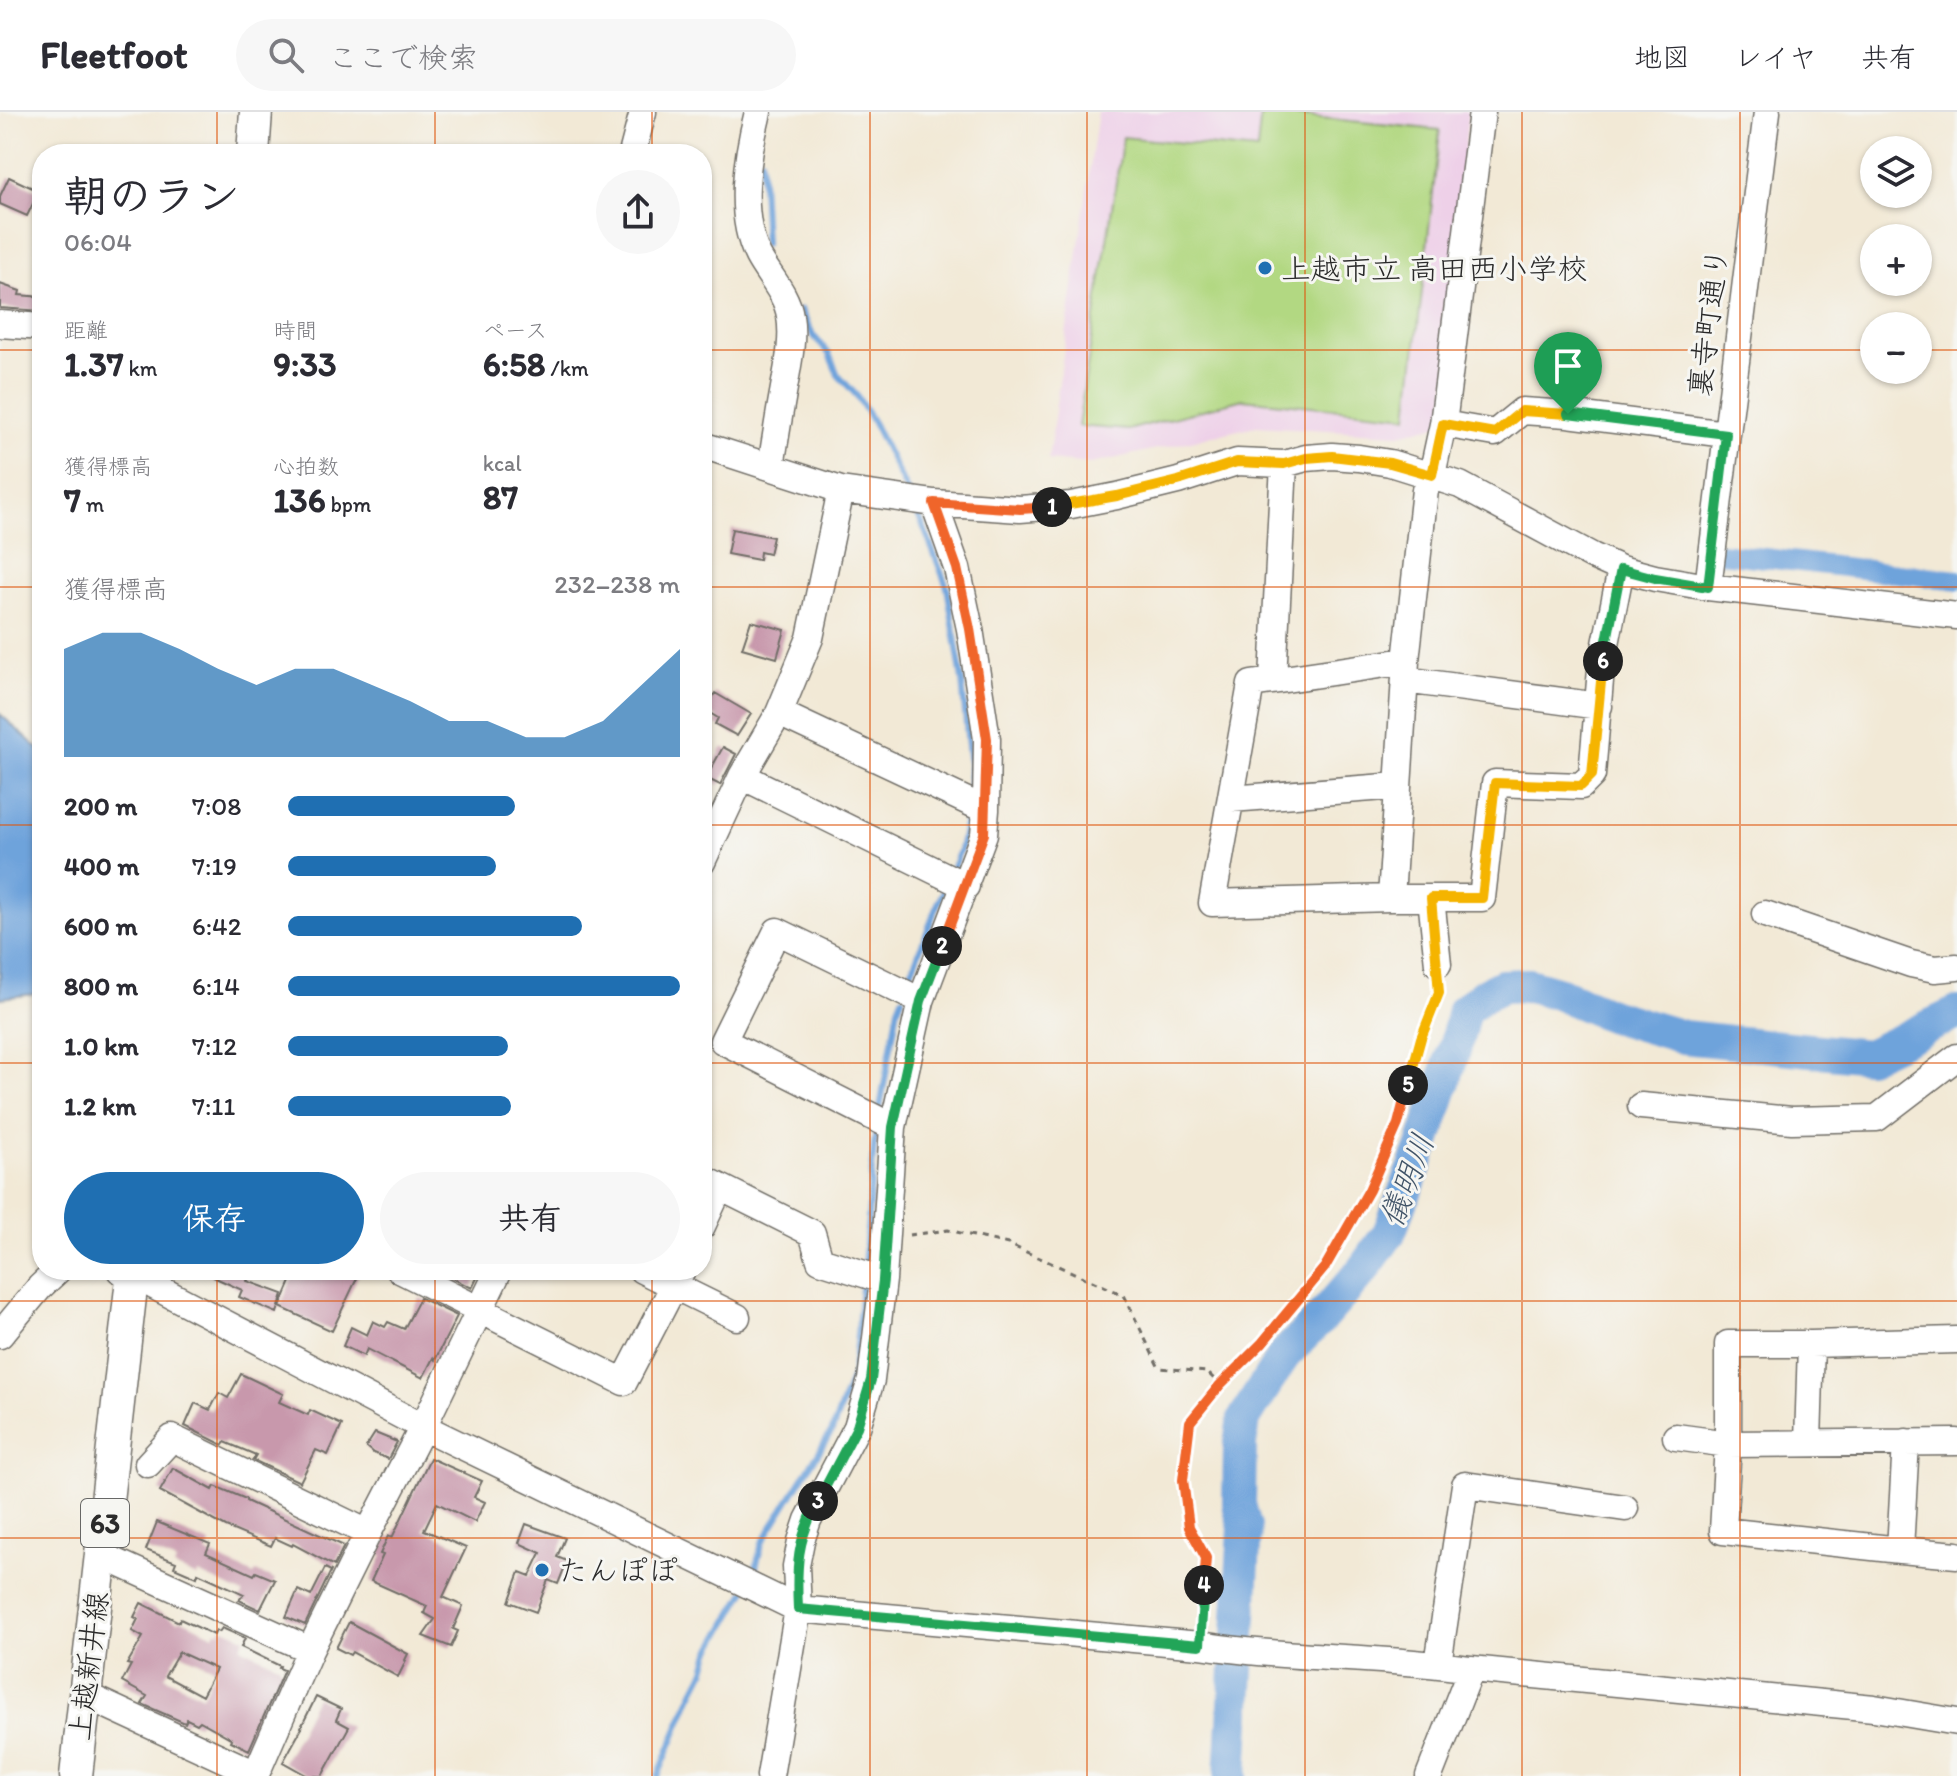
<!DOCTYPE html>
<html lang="ja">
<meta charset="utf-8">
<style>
body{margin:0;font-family:Itim,"Klee One",sans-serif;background:#f7f7f7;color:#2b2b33;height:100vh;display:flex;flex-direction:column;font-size:30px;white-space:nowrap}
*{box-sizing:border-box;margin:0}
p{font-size:26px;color:#7c7c81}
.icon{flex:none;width:44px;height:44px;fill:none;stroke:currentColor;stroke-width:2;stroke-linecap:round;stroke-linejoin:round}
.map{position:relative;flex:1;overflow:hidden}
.side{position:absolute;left:32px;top:32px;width:680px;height:1136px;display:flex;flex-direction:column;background:#fff;border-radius:32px;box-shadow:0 2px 6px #0004}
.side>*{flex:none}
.tools{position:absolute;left:1860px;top:24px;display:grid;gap:16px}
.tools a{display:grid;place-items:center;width:72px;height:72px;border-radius:50%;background:#fff;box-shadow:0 2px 6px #0004;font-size:40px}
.pin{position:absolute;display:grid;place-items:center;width:68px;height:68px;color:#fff;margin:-82px -34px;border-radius:50% 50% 50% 0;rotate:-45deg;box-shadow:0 0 8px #0007}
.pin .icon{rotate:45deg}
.km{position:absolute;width:40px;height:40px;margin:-20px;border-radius:50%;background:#222;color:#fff;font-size:22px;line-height:40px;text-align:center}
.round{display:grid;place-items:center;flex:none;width:84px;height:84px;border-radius:42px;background:#f7f7f7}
.head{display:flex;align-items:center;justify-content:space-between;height:136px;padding:0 32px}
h1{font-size:44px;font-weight:700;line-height:60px}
.figures{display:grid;grid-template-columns:repeat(3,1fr);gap:12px;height:136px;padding:8px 32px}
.figures div{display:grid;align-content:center}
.figures b{font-size:34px;font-weight:700}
.figures small{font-size:22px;font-weight:400}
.figures p{font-size:22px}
.chart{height:224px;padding:16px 32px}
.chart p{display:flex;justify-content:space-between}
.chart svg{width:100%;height:144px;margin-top:8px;fill:#1f6fb2;opacity:.7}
.primary-button{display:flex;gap:16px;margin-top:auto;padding:16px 32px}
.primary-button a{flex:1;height:92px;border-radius:48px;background:#1f6fb2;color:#fff;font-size:32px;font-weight:700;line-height:92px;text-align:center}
.primary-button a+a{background:#f7f7f7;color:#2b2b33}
ul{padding:0 32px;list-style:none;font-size:26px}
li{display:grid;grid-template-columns:128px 96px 1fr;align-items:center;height:60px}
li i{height:20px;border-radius:10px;background:#1f6fb2}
header{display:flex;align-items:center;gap:48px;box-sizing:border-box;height:112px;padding:0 40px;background:#fff;border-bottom:2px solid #e1e1e2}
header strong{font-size:38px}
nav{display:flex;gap:44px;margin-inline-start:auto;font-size:28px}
.search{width:560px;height:72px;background:#f7f7f7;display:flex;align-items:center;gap:20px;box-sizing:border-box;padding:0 28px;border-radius:44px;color:#7c7c81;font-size:30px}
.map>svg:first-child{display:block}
.built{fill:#eed0e8}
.green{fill:#b2d882;stroke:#6e8256;stroke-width:2}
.water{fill:#6ea3db;stroke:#4c6783;stroke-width:2}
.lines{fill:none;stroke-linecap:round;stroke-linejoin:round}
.stream{stroke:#6ea3db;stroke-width:6}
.canal{stroke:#6ea3db;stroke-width:20}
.river{stroke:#6ea3db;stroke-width:34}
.building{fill:#c898ac;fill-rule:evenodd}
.minor-casing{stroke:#716e67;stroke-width:29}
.major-casing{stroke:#716e67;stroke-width:35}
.path{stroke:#716e67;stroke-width:3;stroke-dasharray:6 6;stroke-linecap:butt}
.minor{stroke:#fff;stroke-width:26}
.major{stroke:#fff;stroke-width:32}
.split-1-casing{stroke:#fff;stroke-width:16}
.split-2-casing{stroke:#fff;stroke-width:16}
.split-3-casing{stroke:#fff;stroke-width:16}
.split-4-casing{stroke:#fff;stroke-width:16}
.split-5-casing{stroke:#fff;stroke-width:16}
.split-6-casing{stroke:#fff;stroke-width:16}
.split-7-casing{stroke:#fff;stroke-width:16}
.split-1{stroke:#f5b400;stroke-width:10}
.split-2{stroke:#f0652b;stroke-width:10}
.split-3{stroke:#22a559;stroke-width:10}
.split-4{stroke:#22a559;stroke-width:10}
.split-5{stroke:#f0652b;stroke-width:10}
.split-6{stroke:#f5b400;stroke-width:10}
.split-7{stroke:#22a559;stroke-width:10}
.grid{fill:none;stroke:#df570e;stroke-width:2;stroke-opacity:0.55}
.poi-dot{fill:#1f6fb2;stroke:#f6f6f2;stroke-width:3}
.labels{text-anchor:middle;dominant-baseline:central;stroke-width:6;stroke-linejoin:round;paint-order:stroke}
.shield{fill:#f6f6f2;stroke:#686867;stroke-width:2}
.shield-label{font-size:28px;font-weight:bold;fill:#2b2b2b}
.poi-label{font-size:30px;fill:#2b2b2b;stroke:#f6f6f2;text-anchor:start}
.street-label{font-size:30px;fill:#2b2b2b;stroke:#f6f6f2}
.water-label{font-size:32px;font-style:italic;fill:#425569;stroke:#f6f6f2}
</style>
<header>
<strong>Fleetfoot</strong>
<div class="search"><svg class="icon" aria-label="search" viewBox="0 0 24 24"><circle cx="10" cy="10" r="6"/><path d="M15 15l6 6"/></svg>ここで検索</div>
<nav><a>地図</a><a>レイヤ</a><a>共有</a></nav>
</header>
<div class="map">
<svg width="1957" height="1664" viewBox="0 0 1957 1664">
<rect width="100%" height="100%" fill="#f6f6f2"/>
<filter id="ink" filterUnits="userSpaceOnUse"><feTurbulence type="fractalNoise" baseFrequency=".0125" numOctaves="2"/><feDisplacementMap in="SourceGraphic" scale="16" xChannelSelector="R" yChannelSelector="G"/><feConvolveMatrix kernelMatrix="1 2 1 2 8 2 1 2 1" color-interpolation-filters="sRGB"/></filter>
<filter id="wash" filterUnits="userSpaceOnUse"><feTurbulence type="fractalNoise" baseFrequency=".006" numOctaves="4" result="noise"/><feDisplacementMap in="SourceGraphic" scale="32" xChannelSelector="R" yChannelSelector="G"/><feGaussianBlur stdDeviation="1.8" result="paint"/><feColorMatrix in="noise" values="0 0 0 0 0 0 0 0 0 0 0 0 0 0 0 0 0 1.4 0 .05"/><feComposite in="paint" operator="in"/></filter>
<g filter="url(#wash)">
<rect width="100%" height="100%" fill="#f2e9d6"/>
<!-- built -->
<path class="built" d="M1098,0h370l-25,312 -44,10 -143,-8 -165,38 -43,-4z"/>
<!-- green -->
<path class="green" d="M1261,0l179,18 -32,286 -165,-17 -115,31 -50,-4 45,-289 134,13z"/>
<!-- water -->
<path class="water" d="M0,602l42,38v241l-42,5z"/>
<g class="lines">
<!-- stream -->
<path class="stream" d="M761,47l4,85
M801,198l12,25 16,19 9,21 19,21 17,28 34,69
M914,395l10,21 23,59 15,93 8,88 -1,27
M951,760l9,-22 8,-40
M905,876l41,-105
M879,1001l19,-105 4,-10
M864,1156l10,-123 3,-17
M753,1467l9,-36 70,-112 21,-58 10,-94
M658,1664l33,-79 14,-27 5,-18 35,-60"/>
<!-- canal -->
<path class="canal" d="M1721,441l236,27"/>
<!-- river -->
<path class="river" d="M1231,1664l14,-249 -6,-23 1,-60 4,-25 40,-64 36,-36 42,-48 27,-38 33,-84 33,-102 9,-37 20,-15 18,-9 27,-1 31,9 52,22 71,21 185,19 89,-43"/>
</g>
<g id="blocks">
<!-- building -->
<path class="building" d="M9,65l30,14 -12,25 -27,-12v-8z
M0,172l20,7 -1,4 23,2v14l-42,-3z
M732,417l41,8 -4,17 -9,-2 -1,8 -32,-6z
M751,509l34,9 -8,28 -35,-10z
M715,581l36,21 -14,22 -22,-12 3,-6 -13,-8z
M723,635l13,7 -16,31 -14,-7z
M198,1158h54l-5,11 36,13 -6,19 -38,-16 3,-7z
M296,1158h55l8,4 -27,57 -52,-24z
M441,1158h40l-9,18 -32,-16z
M420,1186l37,18 -22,44 -2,-2 -10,20 -56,-29 -3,7 -21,-10 8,-19 16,8 6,-14 12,6 3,-5 16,7z
M241,1262l42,20 -4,8 29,13 2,-5 32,15 -14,30 -12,-5 -16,32 -47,-22 3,-5 -31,-13 -2,3 -38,-19 10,-23 15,7 9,-17 9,5z
M375,1321l22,9 -9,17 -15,-6 -7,-6z
M430,1346l52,23 -8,16 11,5 -10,20 -38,-19 -13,27 42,18 -23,49 20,9 -10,23 5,2 -7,16 -28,-11 12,-17 -11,-6 3,-7 -56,-25 12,-26 -3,-1 8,-18 4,2z
M173,1356l40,22 2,-4 31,13v2l98,45 -10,20 -41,-22 -1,2 -17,-8 -4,8 -45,-19 -66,-36z
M157,1410l53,22 -4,9 48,22 2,-3 19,8 -15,30 -21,-10 5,-6 -46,-21 -1,4 -23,-10 2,-5 -30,-12z
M526,1412l39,14 -8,19 10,4 -9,23 -10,-4 -12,32 -27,-10 11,-30 10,4 11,-23 -22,-10z
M325,1456l6,3 -26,54 -19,-8 12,-27 13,6z
M141,1491l38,19 1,-3 34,16 2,-5 3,2 3,-4 23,10 -4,9 39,19 -1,2 5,2 -35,80 -18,-9 1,-2 -32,-18 -3,3 -10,-5 -2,4 -43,-19 5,-8 -25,-14 9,-17 -4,-1 16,-27 -11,-6 6,-12 -4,-2zM179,1540l37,17 -14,27 -37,-20z
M349,1510l59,32 -3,6 1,1 -8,16 -46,-25 -2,3 -14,-7z
M316,1585l25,12 -5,11 13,7 -27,49h-14l-25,-14 19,-34 -1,-1z"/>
</g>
</g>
<g filter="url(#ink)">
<use href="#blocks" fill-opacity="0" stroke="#716e67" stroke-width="2"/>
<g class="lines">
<!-- minor casing -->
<g class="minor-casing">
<path id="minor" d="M758,0c-11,44 -21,102 0,144 10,19 29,38 32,60 4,24 -2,49 -6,72 -5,27 -9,53 -13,79
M1482,0l-39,312 -11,51 -7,15 -19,171 -15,237h91l13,-115 86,3 11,-11 9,-106 20,-100
M632,42l11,-42
M0,212l42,3
M1443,312l52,9 27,-22 46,3 158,20
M702,333l139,45 93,13 86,6 51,-4 46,-9 61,-15 59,-19 47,2 22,-6 26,-2 27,2 31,5 70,22 132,71 29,13 34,9 53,9 249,29
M1708,475l59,-475
M1273,567l11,-215
M1405,568l194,26
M779,601l207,97
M742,664l224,110
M1231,687l167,-13
M702,750l40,-86 37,-63 31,-75 31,-148
M1391,786l-179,5 39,-219 155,-23
M1431,786l7,66
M1765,802l146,50 24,5 22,-2
M1641,994l151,14 85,-2 80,-61
M893,1015l-170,-86 54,-110 144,70
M702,1066l110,55 8,27 63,20
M702,1114l18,-39
M120,1158l13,5 290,152 375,182 402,36c90,14 181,11 271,24l403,39 83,14
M400,1158l224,112 58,-112
M642,1158l95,47
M0,1223l40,-48 18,-17
M1676,1325l52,7 229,-2
M1808,1330l3,-98
M1906,1330l-6,108 57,5
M148,1352l24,-26 196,95
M1900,1438l-177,-19 5,-87v-100h83l146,-4
M101,1443l209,95
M1438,1552l27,-179 160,23
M85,1583l171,79 -1,2
M256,1662l54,-124 58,-117 55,-106 76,-157
M770,1664l28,-167 -2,-43 5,-25 7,-21 49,-93 14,-47 12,-100 10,-153 28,-126 63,-167 2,-24 1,-71 -17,-110 -13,-61 -23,-65
M1429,1664l42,-107"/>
</g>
<!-- major casing -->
<g class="major-casing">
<path id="major" d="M253,42l3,-42
M76,1664l57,-506"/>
</g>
<!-- path -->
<path class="path" d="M909,1123l39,-5 60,14 116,51 35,73 48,4 13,13 42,-42 63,-76 44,-77 29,-66 23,-86 18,-45 -1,-9
M1201,1509l5,-63 -17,-31 -6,-47 7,-58 30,-37"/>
<!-- minor -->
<use href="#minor" class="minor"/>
<!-- major -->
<use href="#major" class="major"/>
</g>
</g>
<g class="lines" filter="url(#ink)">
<!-- split-1 casing -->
<g class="split-1-casing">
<path id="split-1" d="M1052,395l65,-11 61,-15 59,-19 47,2 22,-6 26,-2 58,7 42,12 11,-51 52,9 27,-22 46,3"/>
</g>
<!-- split-2 casing -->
<g class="split-2-casing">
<path id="split-2" d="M942,834l42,-112 3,-95 -17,-110 -13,-61 -23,-65 86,6 32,-2"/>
</g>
<!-- split-3 casing -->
<g class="split-3-casing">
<path id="split-3" d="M818,1389l39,-74 14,-47 12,-100 10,-153 28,-126 21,-55"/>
</g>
<!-- split-4 casing -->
<g class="split-4-casing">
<path id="split-4" d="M818,1389c-21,39 -22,65 -20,108l402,36 4,-60"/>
</g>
<!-- split-5 casing -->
<g class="split-5-casing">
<path id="split-5" d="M1204,1473l2,-27 -17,-31 -6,-47 7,-58 30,-37 42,-42 63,-76 44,-77 29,-66 10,-39"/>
</g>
<!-- split-6 casing -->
<g class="split-6-casing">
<path id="split-6" d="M1408,973l13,-47 18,-45 -8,-95h51l13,-115 86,3 11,-11 11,-114"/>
</g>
<!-- split-7 casing -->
<g class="split-7-casing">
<path id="split-7" d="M1568,302l158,20 -18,153 -53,-9 -34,-9 -18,92"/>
</g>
<!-- split-1 -->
<use href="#split-1" class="split-1"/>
<!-- split-2 -->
<use href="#split-2" class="split-2"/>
<!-- split-3 -->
<use href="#split-3" class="split-3"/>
<!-- split-4 -->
<use href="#split-4" class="split-4"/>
<!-- split-5 -->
<use href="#split-5" class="split-5"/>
<!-- split-6 -->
<use href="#split-6" class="split-6"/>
<!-- split-7 -->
<use href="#split-7" class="split-7"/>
</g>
<!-- grid -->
<path class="grid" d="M217,0v42M435,0v42M652,0v42M870,0v1664M1087,0v1664M1305,0v1664M1522,0v1664M1740,0v1664M0,238h42M702,238h1172M1918,238h39M0,475h42M702,475h1255M0,713h42M702,713h1255M0,951h42M702,951h1255M217,1158v506M435,1158v506M652,1158v506M0,1189h1957M0,1426h1957"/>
<!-- markers -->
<g class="poi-dot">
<circle cx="1265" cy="156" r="8"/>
<circle cx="542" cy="1458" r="8"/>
</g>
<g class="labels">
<!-- shield labels -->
<rect class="shield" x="81" y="1387" width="48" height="48" rx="6"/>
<g class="shield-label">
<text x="105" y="1411">63</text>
</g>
<!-- poi labels -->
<g class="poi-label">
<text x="1281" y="156">上越市立 高田西小学校</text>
<text x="558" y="1458">たんぽぽ</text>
</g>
<!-- street labels -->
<g class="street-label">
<text transform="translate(1708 210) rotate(-83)">裏寺町通り</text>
<text transform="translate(88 1554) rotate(-83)">上越新井線</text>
</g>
<!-- water labels -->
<g class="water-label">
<text transform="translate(1407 1068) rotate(-69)">儀明川</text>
</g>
</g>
</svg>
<div class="tools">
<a><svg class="icon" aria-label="layers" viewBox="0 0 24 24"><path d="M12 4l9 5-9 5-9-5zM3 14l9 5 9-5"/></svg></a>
<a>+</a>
<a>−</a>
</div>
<div class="pin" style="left:1568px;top:302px;background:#1e9e55"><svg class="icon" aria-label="arrive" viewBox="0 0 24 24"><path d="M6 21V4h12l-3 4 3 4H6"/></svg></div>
<b class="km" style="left:1052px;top:395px">1</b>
<b class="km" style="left:942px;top:834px">2</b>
<b class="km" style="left:818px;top:1389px">3</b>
<b class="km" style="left:1204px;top:1473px">4</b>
<b class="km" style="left:1408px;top:973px">5</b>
<b class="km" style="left:1603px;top:549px">6</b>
<section class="side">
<div class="head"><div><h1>朝のラン</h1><p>06:04</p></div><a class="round"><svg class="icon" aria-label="share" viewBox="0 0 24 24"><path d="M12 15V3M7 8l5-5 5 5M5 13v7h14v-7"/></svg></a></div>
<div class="figures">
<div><p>距離</p><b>1.37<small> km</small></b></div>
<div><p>時間</p><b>9:33</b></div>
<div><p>ペース</p><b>6:58<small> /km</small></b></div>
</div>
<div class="figures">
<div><p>獲得標高</p><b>7<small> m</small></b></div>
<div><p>心拍数</p><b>136<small> bpm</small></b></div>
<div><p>kcal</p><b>87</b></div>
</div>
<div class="chart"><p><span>獲得標高</span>232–238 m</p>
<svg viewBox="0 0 160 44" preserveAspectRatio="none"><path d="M0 44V11L10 6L20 6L30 11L40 17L50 22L60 17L70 17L80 22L90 27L100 33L110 33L120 38L130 38L140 33L150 22L160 11V44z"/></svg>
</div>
<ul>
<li><b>200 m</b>7:08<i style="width:58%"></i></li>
<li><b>400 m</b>7:19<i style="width:53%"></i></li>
<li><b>600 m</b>6:42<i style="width:75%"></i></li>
<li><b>800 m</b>6:14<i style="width:100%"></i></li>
<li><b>1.0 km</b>7:12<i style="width:56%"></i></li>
<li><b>1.2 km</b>7:11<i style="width:57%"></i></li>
</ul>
<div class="primary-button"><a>保存</a><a>共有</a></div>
</section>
</div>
